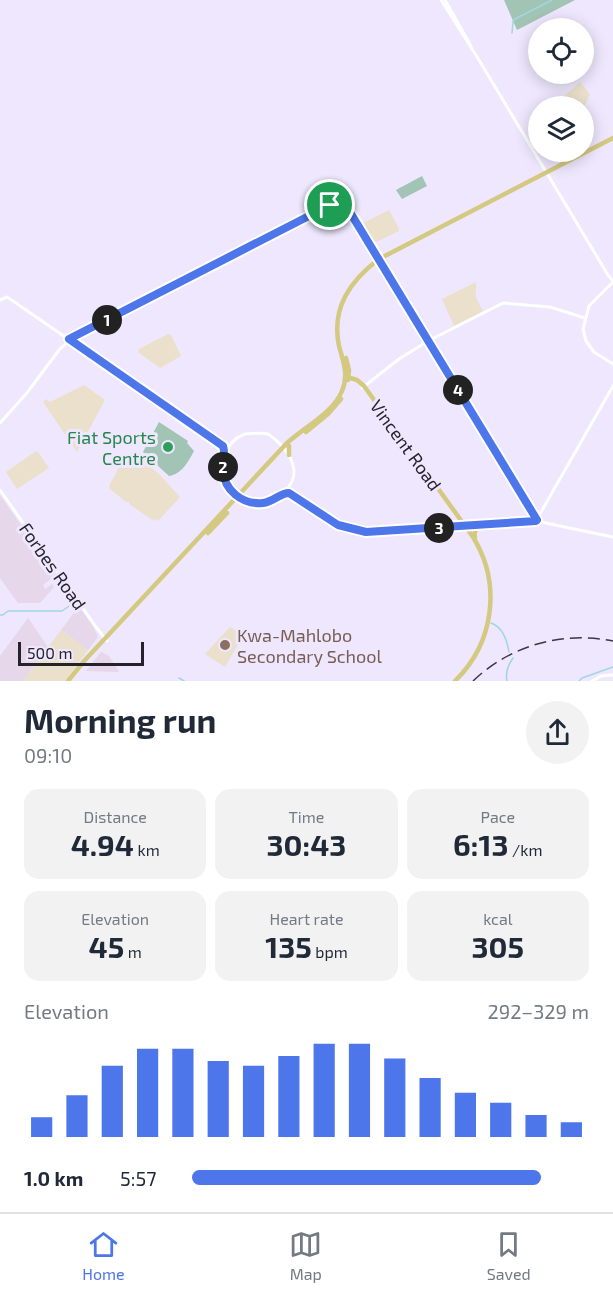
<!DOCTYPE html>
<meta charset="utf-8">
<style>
body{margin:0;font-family:"Exo 2",sans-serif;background:#f2f2f3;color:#1f2937;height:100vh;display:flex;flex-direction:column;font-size:22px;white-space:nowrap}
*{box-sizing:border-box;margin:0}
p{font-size:20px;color:#747a83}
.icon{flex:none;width:33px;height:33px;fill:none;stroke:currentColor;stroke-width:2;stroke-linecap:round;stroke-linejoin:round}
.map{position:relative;height:681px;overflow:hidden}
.side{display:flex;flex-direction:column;background:#fff;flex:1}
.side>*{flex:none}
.fabs{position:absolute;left:528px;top:18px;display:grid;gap:12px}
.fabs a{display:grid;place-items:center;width:66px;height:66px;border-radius:50%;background:#fff;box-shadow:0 3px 15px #0003;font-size:30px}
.scale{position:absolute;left:18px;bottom:15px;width:126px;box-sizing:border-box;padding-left:6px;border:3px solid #26222c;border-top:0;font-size:16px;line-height:21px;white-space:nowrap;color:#26222c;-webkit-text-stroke:4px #eee7fd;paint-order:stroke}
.pin{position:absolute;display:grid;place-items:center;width:51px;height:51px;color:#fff;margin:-26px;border:3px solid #fff;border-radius:50%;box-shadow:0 2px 6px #0007}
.km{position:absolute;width:30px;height:30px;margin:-15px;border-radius:50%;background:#222;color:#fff;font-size:16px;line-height:30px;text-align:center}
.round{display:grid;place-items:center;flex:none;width:63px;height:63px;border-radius:32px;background:#f2f2f3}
.headline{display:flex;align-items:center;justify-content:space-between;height:102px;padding:0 24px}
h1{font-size:33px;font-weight:700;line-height:45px}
.metrics{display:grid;grid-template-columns:repeat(3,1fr);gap:9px;height:102px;padding:6px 24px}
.metrics div{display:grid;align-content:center;border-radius:15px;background:#f2f2f3;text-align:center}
.metrics b{font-size:30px;font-weight:700}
.metrics small{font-size:16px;font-weight:400}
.metrics p{font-size:16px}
.chart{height:168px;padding:12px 24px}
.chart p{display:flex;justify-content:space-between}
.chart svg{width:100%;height:108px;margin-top:6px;stroke:#4c76e9;stroke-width:6}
ul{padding:0 24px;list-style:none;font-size:20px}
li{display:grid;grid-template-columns:96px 72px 1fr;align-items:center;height:45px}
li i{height:15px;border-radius:8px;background:#4c76e9}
.tabs{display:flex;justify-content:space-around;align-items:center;height:84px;border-top:2px solid #e0e1e3;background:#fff;font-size:16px;color:#747a83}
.tabs a{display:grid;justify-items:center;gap:3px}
.tabs .selected{color:#4c76e9}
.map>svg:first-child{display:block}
.commercial{fill:#e6d7ea}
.education{fill:#eae0cb}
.green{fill:#a2c4b4}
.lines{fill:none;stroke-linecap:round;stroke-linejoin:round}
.stream{stroke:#a2d7de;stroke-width:1.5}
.minor{stroke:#fff;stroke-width:3}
.major{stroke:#d4c980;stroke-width:4.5}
.rail{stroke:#3b3742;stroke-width:1.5;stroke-dasharray:12 6;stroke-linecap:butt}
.route-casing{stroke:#fff;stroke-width:12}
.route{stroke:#4c76e9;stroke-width:8}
.leisure-dot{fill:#2e9e5b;stroke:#eee7fd;stroke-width:2}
.education-dot{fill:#8d6e63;stroke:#eee7fd;stroke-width:2}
.labels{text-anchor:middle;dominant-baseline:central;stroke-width:6;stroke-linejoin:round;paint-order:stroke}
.leisure-label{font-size:18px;fill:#27864d;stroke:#eee7fd;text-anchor:end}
.street-label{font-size:18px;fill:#26222c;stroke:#eee7fd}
.education-label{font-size:18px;fill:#785e54;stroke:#eee7fd;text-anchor:start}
</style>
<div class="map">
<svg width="613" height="681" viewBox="0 0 613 681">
<rect width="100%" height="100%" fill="#eee7fd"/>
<!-- commercial -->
<path class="commercial" d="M0,495l56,80 -13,10 2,4 7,-5 2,3 -14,16h-22l-18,-25z
M79,606l16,24 3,7 -10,13 -27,-20z
M28,618l20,29 -25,34h-23v-25z
M101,652l7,3 11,16 -1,1 -32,-1z"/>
<!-- education -->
<path class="education" d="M580,82l10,12 -6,14v-2h-31z
M389,210l10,19v2l-27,13 -11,-20z
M476,282v16l7,13 -29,15 -12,-27z
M168,334l3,1 10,21 -21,12 -22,-16 1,-3z
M84,385l21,15 -28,52 -34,-50 3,-3 4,3z
M36,451l2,1 11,16 -32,21 -11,-17z
M126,454l13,4 20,16 21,23 -22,24 -2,-2 -2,2 -25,-17v-2h-3l-16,-13 -1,-3z
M230,627l2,1 11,8 -18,31 -20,-13z
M61,630l27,20 -23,31h-42z"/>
<!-- green -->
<path class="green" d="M504,0h71l-58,30z
M422,176l5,10 -25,13 -6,-9z
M159,422l29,19 -1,2 7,8c-6,11 -12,23 -25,25l-26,-24z"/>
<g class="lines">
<!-- stream -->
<path class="stream" d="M512,33l1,-12 2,-2 37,-19
M0,615h3l5,-4h54l13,-9
M491,623c12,4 16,17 18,29
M179,678l5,3
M507,681c-2,-9 1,-16 6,-23
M579,681l3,-3 31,-11"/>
<!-- minor -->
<path class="minor" d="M441,0l38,60 129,215 5,6
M445,0l26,46
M613,282l-24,24 -6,23 3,12 8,11 19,12
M0,300l7,-3 6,4 210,145 3,7
M362,388l37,-29 29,-18 75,-38 47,4 35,11
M0,423l26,-29 33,-44 11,-10 272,-141 195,321
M245,434c7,0 16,-2 23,0 5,3 10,8 14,12 12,14 18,31 3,45 -29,29 -74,1 -59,-38 3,-9 10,-16 19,-19z
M0,490l96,137 11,14
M283,493h4l6,1 44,31 29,8 170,-12 77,16
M537,519l76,-133
M592,681l9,-5 12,-1"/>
<!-- major -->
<path class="major" d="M346,358l3,12 -1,10
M347,377l10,3 7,6 109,151c29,47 21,106 -18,144
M306,432l22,-18 13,-15
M289,455v-9
M208,533l19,-20
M475,537c-2,-8 3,-10 10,-12
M68,681l17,-21 201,-216c17,-16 47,-31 56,-53 7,-16 1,-30 -3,-45 -8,-38 11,-65 40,-87l234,-121"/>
<!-- rail -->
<path class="rail" d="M473,681c38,-36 89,-50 140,-40"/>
</g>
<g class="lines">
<!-- route casing -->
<g class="route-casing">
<path id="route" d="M342,199l195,321 -1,1 -170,11 -28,-7 -49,-32c-9,0 -16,9 -26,10 -21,2 -39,-13 -40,-33 -1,-9 3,-15 0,-24l-154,-107z"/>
</g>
<!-- route -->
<use href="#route" class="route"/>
</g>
<!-- markers -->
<circle class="leisure-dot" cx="168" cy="447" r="6"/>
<circle class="education-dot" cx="225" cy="645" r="6"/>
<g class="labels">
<!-- leisure labels -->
<g class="leisure-label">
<text x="156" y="437">Fiat Sports<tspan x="156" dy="21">Centre</tspan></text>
</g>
<!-- street labels -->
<g class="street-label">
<text transform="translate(406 445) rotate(54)">Vincent Road</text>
<text transform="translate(53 566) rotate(55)">Forbes Road</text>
</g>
<!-- education labels -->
<g class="education-label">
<text x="237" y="635">Kwa-Mahlobo<tspan x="237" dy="21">Secondary School</tspan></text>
</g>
</g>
</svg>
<div class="fabs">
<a><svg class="icon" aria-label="locate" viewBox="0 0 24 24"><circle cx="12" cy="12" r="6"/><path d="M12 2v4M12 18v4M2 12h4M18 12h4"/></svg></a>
<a><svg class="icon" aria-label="layers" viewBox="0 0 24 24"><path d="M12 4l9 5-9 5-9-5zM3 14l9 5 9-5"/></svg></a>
</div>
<div class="scale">500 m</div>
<div class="pin" style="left:330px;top:205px;background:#1e9e55"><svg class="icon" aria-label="arrive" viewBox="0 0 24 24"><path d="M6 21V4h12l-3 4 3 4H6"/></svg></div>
<b class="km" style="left:107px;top:320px">1</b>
<b class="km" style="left:223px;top:467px">2</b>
<b class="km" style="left:439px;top:528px">3</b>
<b class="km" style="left:458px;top:390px">4</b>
</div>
<section class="side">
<div class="headline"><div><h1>Morning run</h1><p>09:10</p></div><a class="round"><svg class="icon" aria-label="share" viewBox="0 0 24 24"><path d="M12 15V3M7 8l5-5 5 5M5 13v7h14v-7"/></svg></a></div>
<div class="metrics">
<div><p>Distance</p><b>4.94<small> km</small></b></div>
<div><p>Time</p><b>30:43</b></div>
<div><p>Pace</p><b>6:13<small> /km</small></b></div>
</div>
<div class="metrics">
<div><p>Elevation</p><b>45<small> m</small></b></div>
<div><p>Heart rate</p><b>135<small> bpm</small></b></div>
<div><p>kcal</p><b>305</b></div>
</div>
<div class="chart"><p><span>Elevation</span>292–329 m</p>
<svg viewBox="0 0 160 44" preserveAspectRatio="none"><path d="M5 44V36M15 44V27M25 44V15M35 44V8M45 44V8M55 44V13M65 44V15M75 44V11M85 44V6M95 44V6M105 44V12M115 44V20M125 44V26M135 44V30M145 44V35M155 44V38"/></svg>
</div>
<ul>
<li><b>1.0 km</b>5:57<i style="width:88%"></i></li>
</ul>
</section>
<nav class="tabs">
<a class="selected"><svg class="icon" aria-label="home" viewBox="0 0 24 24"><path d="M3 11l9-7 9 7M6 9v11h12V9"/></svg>Home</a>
<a><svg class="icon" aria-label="map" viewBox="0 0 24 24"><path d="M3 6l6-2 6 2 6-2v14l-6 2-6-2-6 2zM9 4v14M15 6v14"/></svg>Map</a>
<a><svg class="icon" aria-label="saved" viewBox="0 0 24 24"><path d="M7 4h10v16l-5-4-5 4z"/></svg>Saved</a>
</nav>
